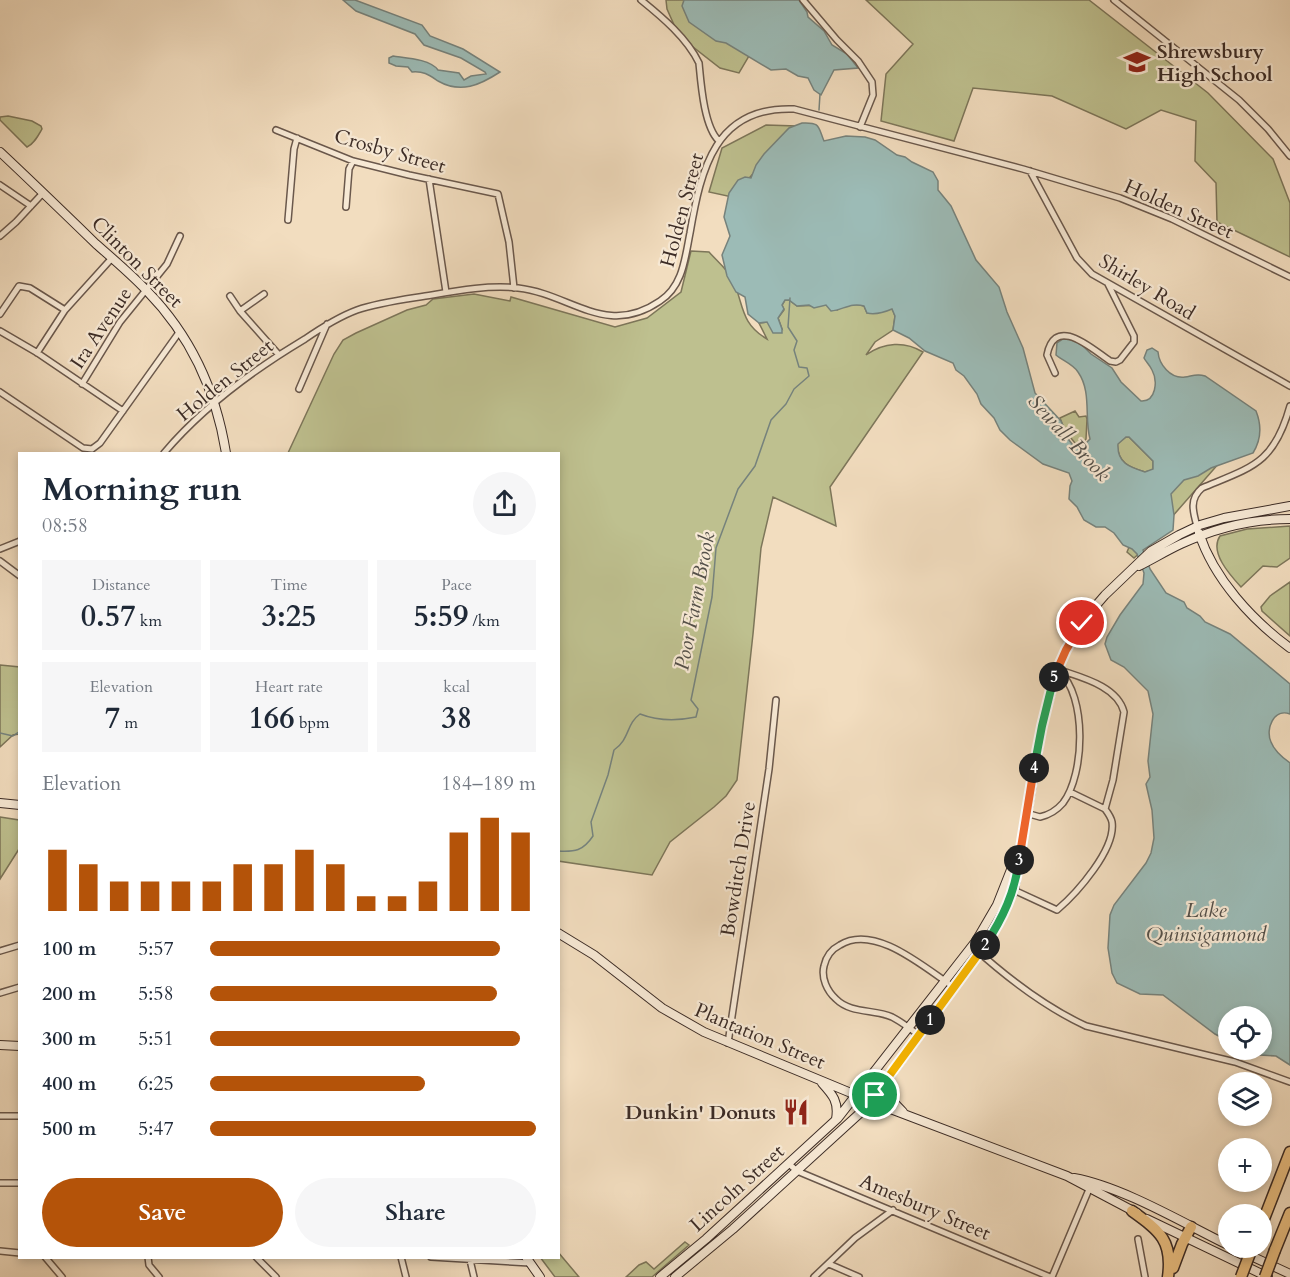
<!DOCTYPE html>
<meta charset="utf-8">
<style>
body{margin:0;font-family:Cardo,serif;background:#f6f6f7;color:#1f2937;height:100vh;display:flex;flex-direction:column;font-size:22px;white-space:nowrap}
*{box-sizing:border-box;margin:0}
p{font-size:20px;color:#747a83}
.icon{flex:none;width:33px;height:33px;fill:none;stroke:currentColor;stroke-width:2;stroke-linecap:round;stroke-linejoin:round}
.map{position:relative;flex:1;overflow:hidden}
.sheet{position:absolute;left:18px;top:452px;width:542px;height:807px;display:flex;flex-direction:column;background:#fff;border-radius:0px;box-shadow:0 3px 9px #0003}
.sheet>*{flex:none}
.fabs{position:absolute;left:1218px;top:1006px;display:grid;gap:12px}
.fabs a{display:grid;place-items:center;width:54px;height:54px;border-radius:50%;background:#fff;box-shadow:0 3px 9px #0003;font-size:30px}
.pin{position:absolute;display:grid;place-items:center;width:51px;height:51px;color:#fff;margin:-26px;border:3px solid #fff;border-radius:50%;box-shadow:0 2px 6px #0007}
.km{position:absolute;width:30px;height:30px;margin:-15px;border-radius:50%;background:#222;color:#fff;font-size:16px;line-height:30px;text-align:center}
.round{display:grid;place-items:center;flex:none;width:63px;height:63px;border-radius:32px;background:#f6f6f7}
.summary{display:flex;align-items:center;justify-content:space-between;height:102px;padding:0 24px}
h1{font-size:33px;font-weight:700;line-height:45px}
.metrics{display:grid;grid-template-columns:repeat(3,1fr);gap:9px;height:102px;padding:6px 24px}
.metrics div{display:grid;align-content:center;border-radius:0px;background:#f6f6f7;text-align:center}
.metrics b{font-size:30px;font-weight:700}
.metrics small{font-size:16px;font-weight:400}
.metrics p{font-size:16px}
.chart{height:168px;padding:12px 24px}
.chart p{display:flex;justify-content:space-between}
.chart svg{width:100%;height:108px;margin-top:6px;stroke:#b45309;stroke-width:6}
.primary-button{display:flex;gap:12px;margin-top:auto;padding:12px 24px}
.primary-button a{flex:1;height:69px;border-radius:36px;background:#b45309;color:#fff;font-size:24px;font-weight:700;line-height:69px;text-align:center}
.primary-button a+a{background:#f6f6f7;color:#1f2937}
ul{padding:0 24px;list-style:none;font-size:20px}
li{display:grid;grid-template-columns:96px 72px 1fr;align-items:center;height:45px}
li i{height:15px;border-radius:8px;background:#b45309}
.map>svg:first-child{display:block}
.green{fill:#bec08f;stroke:#7d765a;stroke-width:1.5}
.water{fill:#9cbbb6;stroke:#76827c;stroke-width:1.5;fill-rule:evenodd}
.lines{fill:none;stroke-linecap:round;stroke-linejoin:round}
.stream{stroke:#76827c;stroke-width:1.5}
.street-casing{stroke:#6a584c;stroke-width:8}
.secondary-casing{stroke:#3c2c26;stroke-width:10}
.highway-casing{stroke:#3c2c26;stroke-width:13}
.street{stroke:#f7e9d5;stroke-width:5}
.secondary{stroke:#f7e9d5;stroke-width:8}
.highway{stroke:#e9be80;stroke-width:10}
.highway-bridge-casing{stroke:#3c2c26;stroke-width:13;stroke-linecap:butt}
.highway-bridge{stroke:#e9be80;stroke-width:10}
.split-1-casing{stroke:#fff;stroke-width:12}
.split-2-casing{stroke:#fff;stroke-width:12}
.split-3-casing{stroke:#fff;stroke-width:12}
.split-4-casing{stroke:#fff;stroke-width:12}
.split-5-casing{stroke:#fff;stroke-width:12}
.split-6-casing{stroke:#fff;stroke-width:12}
.split-1{stroke:#f5b400;stroke-width:8}
.split-2{stroke:#f5b400;stroke-width:8}
.split-3{stroke:#22a559;stroke-width:8}
.split-4{stroke:#f0652b;stroke-width:8}
.split-5{stroke:#22a559;stroke-width:8}
.split-6{stroke:#f0652b;stroke-width:8}
.labels{text-anchor:middle;dominant-baseline:central;stroke-width:4.5;stroke-linejoin:round;paint-order:stroke}
.poi-label{font-size:20px;font-weight:bold;fill:#3c2c26;stroke:#f7e9d5;text-anchor:start}
.street-label{font-size:20px;fill:#3c2c26;stroke:#f7e9d5}
.water-label{font-size:21px;font-style:italic;fill:#54504a;stroke:#f7e9d5}
</style>
<div class="map">
<svg width="1290" height="1277" viewBox="0 0 1290 1277">
<rect width="100%" height="100%" fill="#f2ddbf"/>
<filter id="stains"><feTurbulence type="fractalNoise" baseFrequency=".00333" numOctaves="4"/><feColorMatrix values="0 0 0 0 .2 0 0 0 0 .09 0 0 0 0 .02 0 0 0 .5 -.17"/></filter>
<radialGradient id="worn" r=".72"><stop offset=".6" stop-color="#630" stop-opacity="0"/><stop offset="1" stop-color="#630" stop-opacity=".3"/></radialGradient>
<!-- green -->
<path class="green" d="M666,0h33l53,51 -13,22 -19,-5 -41,-32 -12,-27z
M866,0h223l119,93 65,66 17,44v54l-73,-35 -1,-39 -21,-22 1,-40 -35,-11 -35,19 -74,-33 -79,-8 -19,53 -73,-20 5,-47 27,-30z
M8,116l24,5 9,5 1,3c-4,7 -8,15 -15,18l-27,-27v-3z
M766,125l30,1 -64,71 -23,-5 13,-44z
M691,251l18,1c7,8 19,18 24,28 11,25 7,43 34,59l-8,-16 8,-1 15,7 -4,-11 6,-8 -2,-5 3,-5h4l8,6 29,-1 11,5c8,-5 17,-7 27,-4l3,7 25,-5 3,8 -2,14 -18,12 -9,13c18,-13 39,-14 57,-3l-93,135 6,39 -63,-29 -12,51 -8,86 -16,146 -11,16 -12,11 -44,35 -18,33 -94,-14v-408h-270l46,-99 9,-14 13,-7 51,-23 19,-5 7,-6 41,-5 36,7 1,-4 104,30 32,-9 34,-26z
M1075,411l4,6 7,-1 1,3 -1,20 -4,5 -7,-1c-7,-8 -12,-15 -15,-25z
M1126,437h3l24,24v9l-8,2c-16,-5 -27,-9 -28,-28z
M1227,454l-84,96 -9,8 -7,-6 5,-12 41,-57z
M1290,526v32l-13,9 -14,-1 -22,21c-11,-12 -32,-35 -21,-51l27,-7z
M1290,582v54l-28,-25 -1,-4 9,-11z
M0,665l20,2 -1,67 -6,1 -13,12z
M0,817l19,3v29l-19,30z
M685,1242l4,3 -37,32h-26l13,-12 7,-3 8,7z
M558,1252l21,25h-24l-15,-20h18z"/>
<!-- water -->
<path class="water" d="M343,0h12l67,25 8,11 33,13 37,23c-20,13 -39,22 -62,9 -9,-6 -14,-10 -26,-9l-4,-5 -12,-1 -7,-3v-5l4,-2c13,2 37,3 45,14l21,3 5,7 7,-4 15,-2 -1,-2 -24,-14 -37,-13 -9,-11 -59,-23z
M684,0h115l8,12 1,5 16,14 8,14 15,9 11,14 -24,2 -13,25 -7,-5 -6,-12 -10,-2 -12,-7 -15,1 -45,-27 -10,-2 -27,-19 -7,-16z
M802,123c19,-1 16,4 22,18l22,-5 19,1 10,3 22,15 8,2 7,5 21,10 5,9v9l13,16 25,54 23,27 8,25 16,36 12,45 26,28 8,19 6,8h6l9,-9c-6,-22 2,-47 -12,-67 -5,-8 -15,-11 -22,-17l1,-12 6,-4 14,1 14,14 21,14 9,14 20,19c15,1 17,-20 11,-31 -2,-5 -6,-8 -8,-12l3,-8 5,-2 6,4c1,12 12,27 27,25 7,-1 12,-4 20,-1l51,35c6,15 5,29 -3,42l-42,15 -13,8 -14,4 -13,14 3,21 -1,15 -30,20 7,19 16,24 18,9 3,6 13,8 5,6 25,12 60,50v30c-16,-6 -25,15 -19,28 3,8 12,16 19,21v302l-14,-9 -16,-1 -14,-5h16v-33h-34v24l-13,-7 -52,-39 -23,-1 -23,-11 -5,-10 -4,-25 2,-33 4,-10 32,-42 5,-10 3,-15 -2,-28 -6,-26 4,-7 -2,-16 5,-47 -5,-23 -24,-24 -13,-7 -6,-16 2,-7 13,-22 23,-31 1,-11 -7,-19 -5,-5 -9,-4 -9,-12 -9,-6h-9l-12,-7 -7,-13 -8,-8 1,-13 2,-5 -3,-8 -26,-9 -33,-24 -10,-10 -6,-12 -13,-14 -4,-10 -13,-18 -8,-6 -3,-7 -28,-12 -16,-13 -16,-8 2,-14 -3,-7c-7,3 -17,6 -25,4l-3,-7c-13,-4 -21,4 -33,5l-5,-6 -12,3 -5,-3 -12,1 -8,-6h-4l-3,5 2,4 -6,9 4,11v4h-9l-6,-11 -8,1 -11,-9 -3,-17 -9,-5 -9,-16 -5,-21 8,-19 -6,-19 5,-24 9,-13 7,-3 6,1 5,-13 8,-11 25,-26zM1126,437h3l24,24v8l-8,3c-16,-5 -28,-9 -27,-28z"/>
<g class="lines">
<!-- stream -->
<path class="stream" d="M819,110l1,-16
M0,733l13,3 7,-5
M558,851c17,1 25,0 35,-15l-2,-14 17,-47 6,-25c16,-11 12,-26 26,-36 18,7 37,7 56,3l2,-8 -7,-9 21,-103 4,-49 22,-59 17,-23 16,-46 15,-16 8,-15 15,-13 -2,-8 -8,-1 -5,-17 3,-9 -9,-14 2,-29"/>
<!-- street casing -->
<g class="street-casing">
<path id="street" d="M641,0c21,17 46,38 58,63 2,21 5,64 20,78
M803,0l34,40 21,21 14,21 1,13 -13,32
M1114,0l125,100 29,29 22,27
M276,130l77,31 56,14 89,19 11,48 5,46
M1030,171l47,87 15,16 198,112
M429,179l17,113
M0,185l31,21
M346,207l3,-38 4,-8
M288,220l6,-71 3,-11
M0,236l16,-14 27,-29
M230,296l10,15 39,44
M240,311l24,-17
M0,314l19,-28 11,2 35,22
M0,331l36,21 87,59
M37,353l28,-43 47,-52
M1055,373l-8,-18c8,-41 45,-6 63,6l6,1 4,-2 14,-18v-6l-26,-52
M82,384l38,-62 47,-58 13,-28
M299,389l28,-65
M0,392l83,56 9,1 8,-6 80,-112
M164,453c39,-46 89,-83 141,-114 16,-11 33,-22 52,-29 23,-8 51,-11 75,-15 28,-5 58,-10 86,-7 53,6 88,50 142,13 23,-15 25,-43 30,-68 11,-64 25,-127 104,-124l229,60 97,29 52,21 118,58
M1197,526c-4,-14 -8,-27 5,-38 50,-21 72,-24 88,-82
M0,549l20,-8
M0,561l20,15
M1070,792l35,17
M1026,813l14,4c9,-2 17,-7 23,-14 22,-29 24,-107 -4,-132
M1005,886l52,24c20,-17 59,-61 55,-88 -1,-5 -4,-9 -7,-13l8,-29 11,-68c-7,-27 -45,-35 -67,-43
M972,946c34,31 73,61 114,80l149,36 55,20
M0,951l20,-6
M0,993l20,-6
M919,1035c-9,-6 -17,-13 -27,-18 -18,-8 -41,-3 -56,-18 -9,-8 -15,-21 -12,-33 2,-9 8,-17 16,-21 35,-22 86,24 115,43
M728,1043l41,-274 7,-69
M0,1116h20
M789,1164l8,7 253,106
M0,1183h20
M1138,1239l7,38
M0,1251l20,2
M45,1257l17,20
M148,1257l1,8 10,12
M256,1257l20,20
M401,1257l5,20
M431,1257l99,6
M470,1260l4,17
M829,1264l30,13
M814,1277l41,-39 38,-28
M1052,1277l38,-90"/>
</g>
<!-- secondary casing -->
<g class="secondary-casing">
<path id="secondary" d="M0,152c32,30 64,61 96,92 17,15 35,30 51,47 44,45 69,100 79,162
M1199,533c15,46 53,87 91,115
M1139,566c14,-7 27,-15 42,-22 34,-16 71,-25 109,-25
M0,803l20,2
M558,933l36,22 68,53 42,24 176,73 187,71 70,37
M0,1045l20,1
M822,1083c11,12 17,19 14,36
M884,1083c1,13 11,20 19,29
M1074,1178c49,9 109,45 154,67
M1147,1219l121,58
M1234,1248l56,26
M526,1257l14,20
M660,1277l46,-38 132,-121 138,-177 21,-36 19,-48
M675,1277l58,-48 126,-115 22,-26 109,-150 24,-48 28,-164 15,-57 15,-30 20,-29 13,-15 46,-44 28,-16 21,-10 24,-7 66,-12"/>
</g>
<!-- highway casing -->
<g class="highway-casing">
<path id="highway" d="M1132,1211c28,20 41,30 36,66
M1262,1224l28,-72
M1275,1250l15,-37
M1173,1268l9,-24 9,-17"/>
</g>
<!-- street -->
<use href="#street" class="street"/>
<!-- secondary -->
<use href="#secondary" class="secondary"/>
<!-- highway -->
<use href="#highway" class="highway"/>
<!-- highway-bridge casing -->
<g class="highway-bridge-casing">
<path id="highway-bridge" d="M1241,1277l11,-29
M1265,1277l10,-27"/>
</g>
<!-- highway-bridge -->
<use href="#highway-bridge" class="highway-bridge"/>
</g>
<g class="lines">
<!-- split-1 casing -->
<g class="split-1-casing">
<path id="split-1" d="M875,1095l55,-75"/>
</g>
<!-- split-2 casing -->
<g class="split-2-casing">
<path id="split-2" d="M930,1020l55,-75"/>
</g>
<!-- split-3 casing -->
<g class="split-3-casing">
<path id="split-3" d="M985,945c18,-27 30,-53 34,-85"/>
</g>
<!-- split-4 casing -->
<g class="split-4-casing">
<path id="split-4" d="M1019,860l15,-92"/>
</g>
<!-- split-5 casing -->
<g class="split-5-casing">
<path id="split-5" d="M1034,768l8,-42 12,-49"/>
</g>
<!-- split-6 casing -->
<g class="split-6-casing">
<path id="split-6" d="M1054,677l12,-27 16,-27"/>
</g>
<!-- split-1 -->
<use href="#split-1" class="split-1"/>
<!-- split-2 -->
<use href="#split-2" class="split-2"/>
<!-- split-3 -->
<use href="#split-3" class="split-3"/>
<!-- split-4 -->
<use href="#split-4" class="split-4"/>
<!-- split-5 -->
<use href="#split-5" class="split-5"/>
<!-- split-6 -->
<use href="#split-6" class="split-6"/>
</g>
<!-- icons -->
<defs>
<g id="school-bare" transform="scale(2.07)"><path d="M0-5L7-2L0 1L-7-2ZM-4 1L0 2.5L4 1V4Q0 6-4 4Z" fill="#8f2418" stroke="#f7e9d5" stroke-width="2.5" paint-order="stroke"/></g>
<g id="restaurant-bare" transform="scale(2.07)"><path d="M-5-6h1v4h1v-4h1v4h1v-4h1v5L-1.5 .5V6h-2V.5L-5-1ZM5-6V6H3V1.5H1.5Q1.5-4 5-6Z" fill="#8f2418" stroke="#f7e9d5" stroke-width="2.5" paint-order="stroke"/></g>
</defs>
<g fill-rule="evenodd">
<use href="#school-bare" x="1137" y="62"/>
<use href="#restaurant-bare" x="796" y="1112"/>
</g>
<g class="labels">
<!-- poi labels -->
<g class="poi-label">
<text x="1157" y="51">Shrewsbury<tspan x="1157" dy="23">High School</tspan></text>
<text x="776" y="1112" text-anchor="end">Dunkin' Donuts</text>
</g>
<!-- street labels -->
<g class="street-label">
<text transform="translate(390 151) rotate(16)">Crosby Street</text>
<text transform="translate(1179 209) rotate(24)">Holden Street</text>
<text transform="translate(682 210) rotate(-75)">Holden Street</text>
<text transform="translate(137 262) rotate(45)">Clinton Street</text>
<text transform="translate(1147 287) rotate(31)">Shirley Road</text>
<text transform="translate(101 328) rotate(-56)">Ira Avenue</text>
<text transform="translate(225 380) rotate(-39)">Holden Street</text>
<text transform="translate(738 869) rotate(-81)">Bowditch Drive</text>
<text transform="translate(760 1036) rotate(23)">Plantation Street</text>
<text transform="translate(737 1188) rotate(-42)">Lincoln Street</text>
<text transform="translate(925 1207) rotate(23)">Amesbury Street</text>
</g>
<!-- water labels -->
<g class="water-label">
<text transform="translate(1069 438) rotate(47)">Sewall Brook</text>
<text transform="translate(695 601) rotate(-79)">Poor Farm Brook</text>
<text x="1206" y="910">Lake<tspan x="1206" dy="24">Quinsigamond</tspan></text>
</g>
</g>
<rect width="100%" height="100%" filter="url(#stains)"/>
<rect width="100%" height="100%" fill="url(#worn)"/>
</svg>
<div class="fabs">
<a><svg class="icon" aria-label="locate" viewBox="0 0 24 24"><circle cx="12" cy="12" r="6"/><path d="M12 2v4M12 18v4M2 12h4M18 12h4"/></svg></a>
<a><svg class="icon" aria-label="layers" viewBox="0 0 24 24"><path d="M12 4l9 5-9 5-9-5zM3 14l9 5 9-5"/></svg></a>
<a>+</a>
<a>−</a>
</div>
<div class="pin" style="left:875px;top:1095px;background:#1e9e55"><svg class="icon" aria-label="arrive" viewBox="0 0 24 24"><path d="M6 21V4h12l-3 4 3 4H6"/></svg></div>
<div class="pin" style="left:1082px;top:623px;background:#d93025"><svg class="icon" aria-label="check" viewBox="0 0 24 24"><path d="M5 12l5 5 9-10"/></svg></div>
<b class="km" style="left:930px;top:1020px">1</b>
<b class="km" style="left:985px;top:945px">2</b>
<b class="km" style="left:1019px;top:860px">3</b>
<b class="km" style="left:1034px;top:768px">4</b>
<b class="km" style="left:1054px;top:677px">5</b>
<section class="sheet">
<div class="summary"><div><h1>Morning run</h1><p>08:58</p></div><a class="round"><svg class="icon" aria-label="share" viewBox="0 0 24 24"><path d="M12 15V3M7 8l5-5 5 5M5 13v7h14v-7"/></svg></a></div>
<div class="metrics">
<div><p>Distance</p><b>0.57<small> km</small></b></div>
<div><p>Time</p><b>3:25</b></div>
<div><p>Pace</p><b>5:59<small> /km</small></b></div>
</div>
<div class="metrics">
<div><p>Elevation</p><b>7<small> m</small></b></div>
<div><p>Heart rate</p><b>166<small> bpm</small></b></div>
<div><p>kcal</p><b>38</b></div>
</div>
<div class="chart"><p><span>Elevation</span>184–189 m</p>
<svg viewBox="0 0 160 44" preserveAspectRatio="none"><path d="M5 44V19M15 44V25M25 44V32M35 44V32M45 44V32M55 44V32M65 44V25M75 44V25M85 44V19M95 44V25M105 44V38M115 44V38M125 44V32M135 44V12M145 44V6M155 44V12"/></svg>
</div>
<ul>
<li><b>100 m</b>5:57<i style="width:89%"></i></li>
<li><b>200 m</b>5:58<i style="width:88%"></i></li>
<li><b>300 m</b>5:51<i style="width:95%"></i></li>
<li><b>400 m</b>6:25<i style="width:66%"></i></li>
<li><b>500 m</b>5:47<i style="width:100%"></i></li>
</ul>
<div class="primary-button"><a>Save</a><a>Share</a></div>
</section>
</div>
